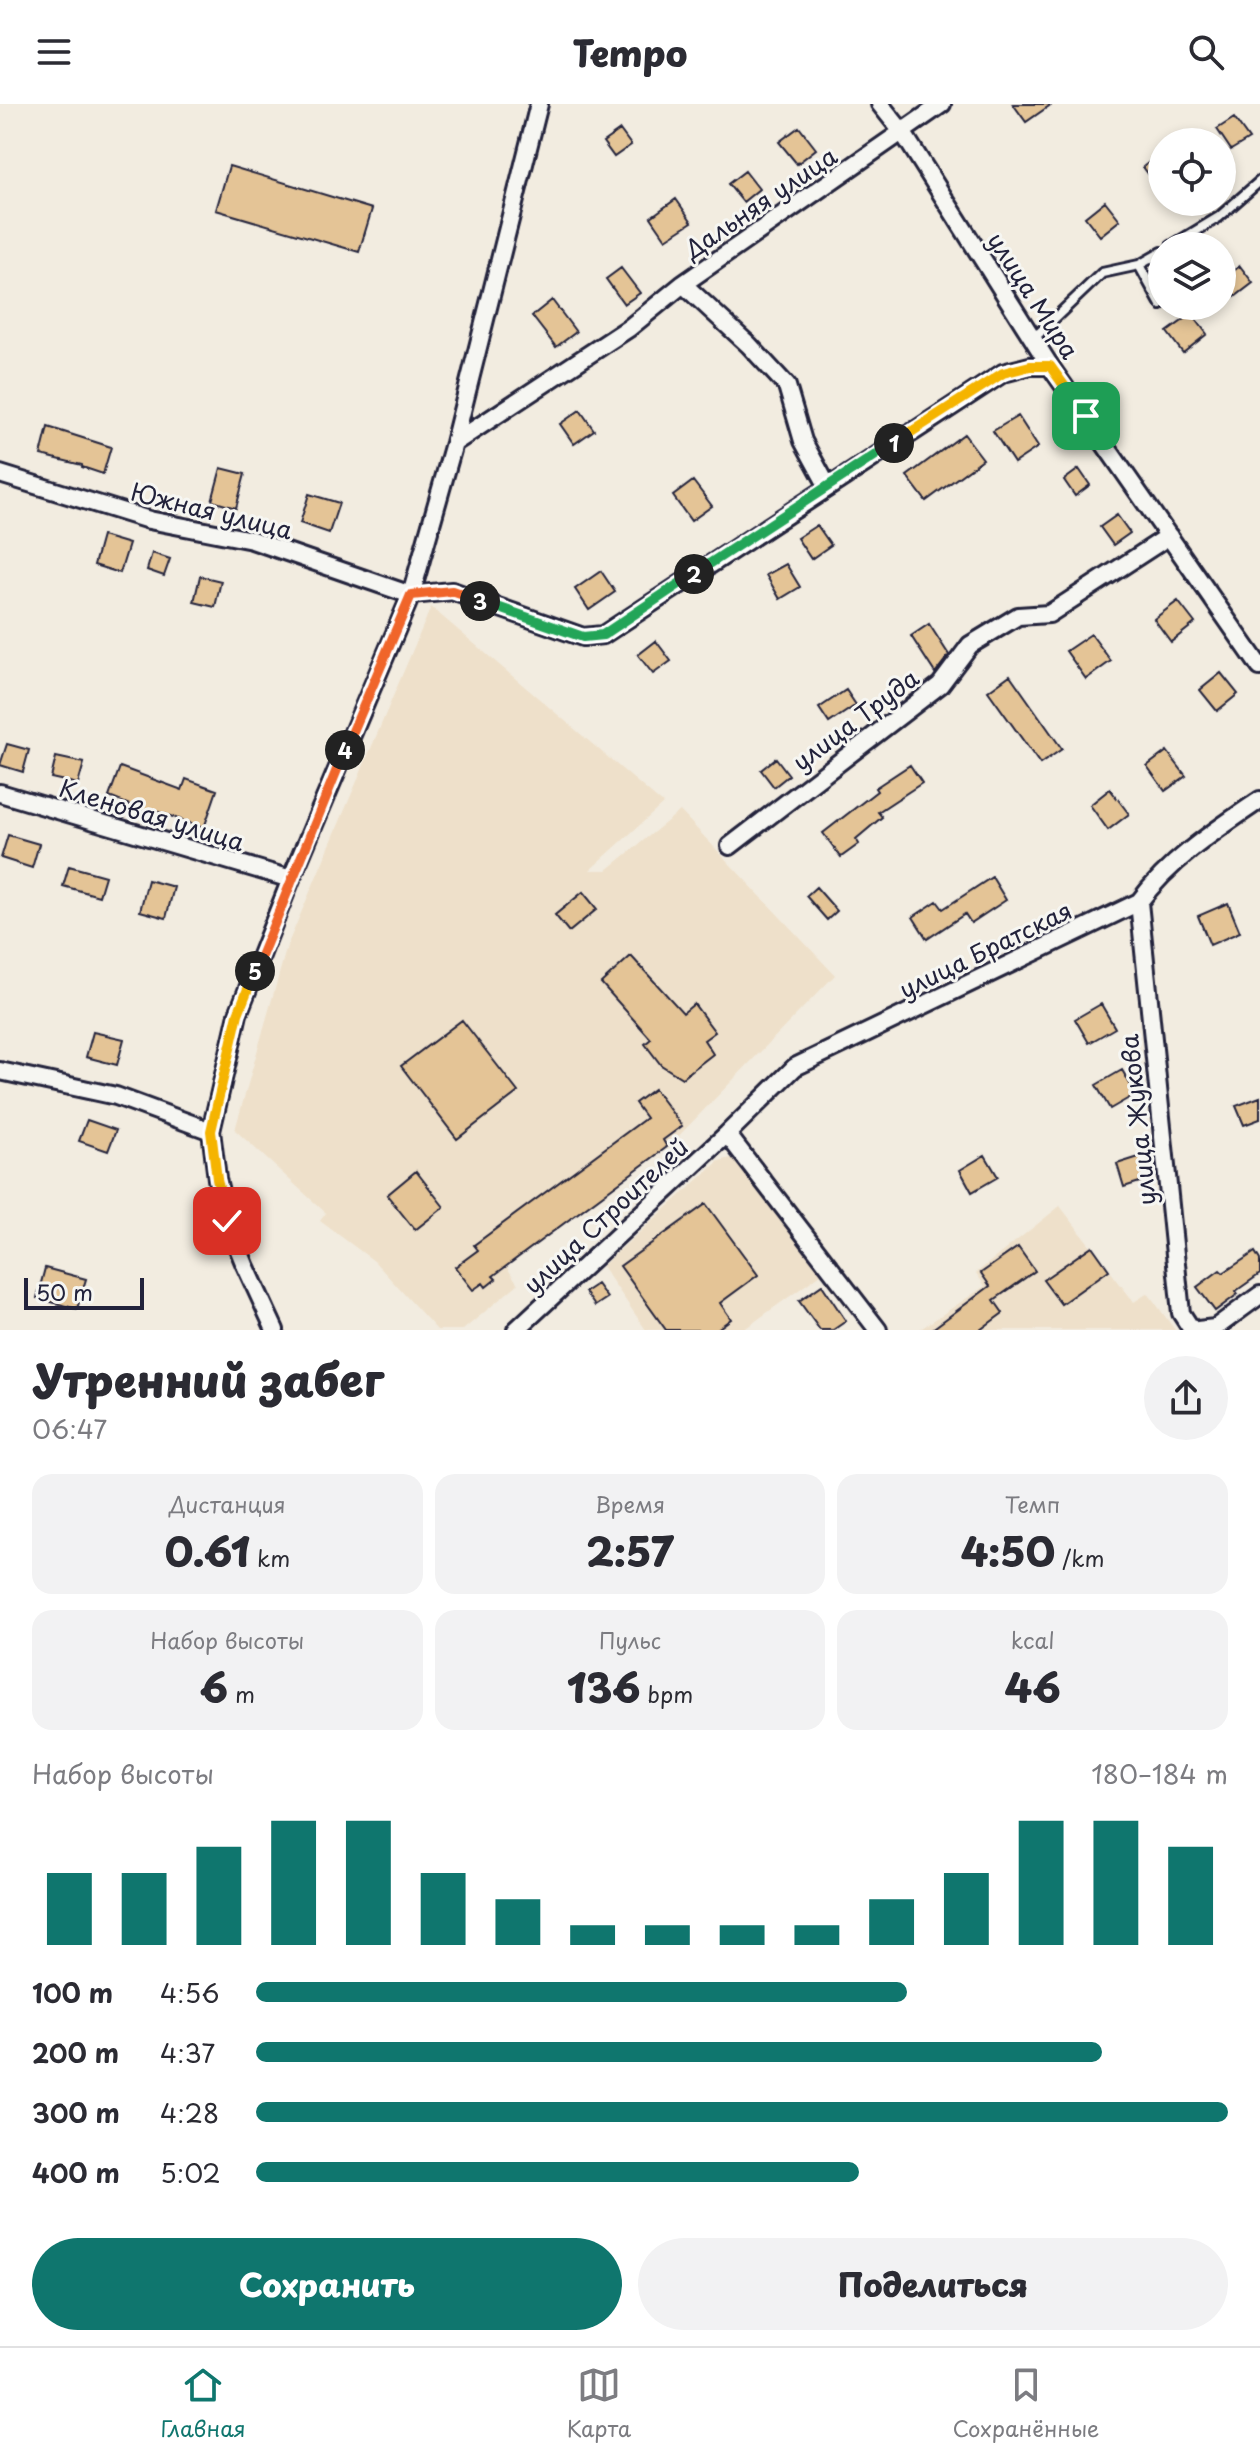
<!DOCTYPE html>
<html lang="ru">
<meta charset="utf-8">
<style>
body{margin:0;font-family:"Playpen Sans",sans-serif;background:#f2f2f3;color:#2b2b33;height:100vh;display:flex;flex-direction:column;font-size:30px;white-space:nowrap}
*{box-sizing:border-box;margin:0}
p{font-size:26px;color:#7c7c81}
.icon{flex:none;width:44px;height:44px;fill:none;stroke:currentColor;stroke-width:2;stroke-linecap:round;stroke-linejoin:round}
.map{position:relative;height:1226px;overflow:hidden}
.side{display:flex;flex-direction:column;background:#fff;flex:1}
.side>*{flex:none}
.tools{position:absolute;left:1148px;top:24px;display:grid;gap:16px}
.tools a{display:grid;place-items:center;width:88px;height:88px;border-radius:50%;background:#fff;box-shadow:0 4px 12px #0003;font-size:40px}
.scale{position:absolute;left:24px;bottom:20px;width:120px;box-sizing:border-box;padding-left:8px;border:4px solid #22223b;border-top:0;font-size:22px;line-height:28px;white-space:nowrap;color:#22223b;-webkit-text-stroke:6px #f6f6f2;paint-order:stroke}
.pin{position:absolute;display:grid;place-items:center;width:68px;height:68px;color:#fff;margin:-34px;border-radius:16px;box-shadow:0 4px 12px #0006}
.km{position:absolute;width:40px;height:40px;margin:-20px;border-radius:50%;background:#222;color:#fff;font-size:22px;line-height:40px;text-align:center}
.round{display:grid;place-items:center;flex:none;width:84px;height:84px;border-radius:42px;background:#f2f2f3}
.headline{display:flex;align-items:center;justify-content:space-between;height:136px;padding:0 32px}
h1{font-size:44px;font-weight:800;line-height:60px}
.metrics{display:grid;grid-template-columns:repeat(3,1fr);gap:12px;height:136px;padding:8px 32px}
.metrics div{display:grid;align-content:center;border-radius:20px;background:#f2f2f3;text-align:center}
.metrics b{font-size:40px;font-weight:800}
.metrics small{font-size:22px;font-weight:400}
.metrics p{font-size:22px}
.chart{height:224px;padding:16px 32px}
.chart p{display:flex;justify-content:space-between}
.chart svg{width:100%;height:144px;margin-top:8px;stroke:#0f766e;stroke-width:6}
.action{display:flex;gap:16px;margin-top:auto;padding:16px 32px}
.action a{flex:1;height:92px;border-radius:48px;background:#0f766e;color:#fff;font-size:32px;font-weight:800;line-height:92px;text-align:center}
.action a+a{background:#f2f2f3;color:#2b2b33}
ul{padding:0 32px;list-style:none;font-size:26px}
li{display:grid;grid-template-columns:128px 96px 1fr;align-items:center;height:60px}
li i{height:20px;border-radius:10px;background:#0f766e}
header{display:flex;justify-content:space-between;align-items:center;height:104px;padding:0 32px;background:#fff;font-size:36px;font-weight:800}
.dock{display:flex;justify-content:space-around;align-items:center;height:112px;border-top:2px solid #e1e1e2;background:#fff;font-size:22px;color:#7c7c81}
.dock a{display:grid;justify-items:center;gap:4px}
.dock .current{color:#0f766e}
.map>svg:first-child{display:block}
.built{fill:#eee0ca}
.building{fill:#e4c496;stroke:#22223b;stroke-width:2}
.lines{fill:none;stroke-linecap:round;stroke-linejoin:round}
.service-casing{stroke:#22223b;stroke-width:14}
.minor-casing{stroke:#22223b;stroke-width:22}
.service{stroke:#f6f6f2;stroke-width:8}
.minor{stroke:#f6f6f2;stroke-width:16}
.split-1-casing{stroke:#fff;stroke-width:16}
.split-2-casing{stroke:#fff;stroke-width:16}
.split-3-casing{stroke:#fff;stroke-width:16}
.split-4-casing{stroke:#fff;stroke-width:16}
.split-5-casing{stroke:#fff;stroke-width:16}
.split-6-casing{stroke:#fff;stroke-width:16}
.split-1{stroke:#f5b400;stroke-width:10}
.split-2{stroke:#22a559;stroke-width:10}
.split-3{stroke:#22a559;stroke-width:10}
.split-4{stroke:#f0652b;stroke-width:10}
.split-5{stroke:#f0652b;stroke-width:10}
.split-6{stroke:#f5b400;stroke-width:10}
.labels{text-anchor:middle;dominant-baseline:central;stroke-width:6;stroke-linejoin:round;paint-order:stroke}
.street-label{font-size:24px;fill:#22223b;stroke:#f6f6f2}
</style>
<header><svg class="icon" aria-label="menu" viewBox="0 0 24 24"><path d="M4 6h16M4 12h16M4 18h16"/></svg>Tempo<svg class="icon" aria-label="search" viewBox="0 0 24 24"><circle cx="10" cy="10" r="6"/><path d="M15 15l6 6"/></svg></header>
<div class="map">
<svg width="1260" height="1226" viewBox="0 0 1260 1226">
<rect width="100%" height="100%" fill="#f2ece0"/>
<filter id="ink" filterUnits="userSpaceOnUse"><feTurbulence type="fractalNoise" baseFrequency=".0125" numOctaves="2"/><feDisplacementMap in="SourceGraphic" scale="16" xChannelSelector="R" yChannelSelector="G"/><feConvolveMatrix kernelMatrix="1 2 1 2 8 2 1 2 1" color-interpolation-filters="sRGB"/></filter>
<g filter="url(#ink)">
<!-- built -->
<path class="built" d="M431,503l232,197 -73,66h17l73,-59 155,164 -167,172 -162,119 12,18 -55,46h-26l-63,-69 -54,-40 6,-8 -91,-83 52,-184z
M731,1054l10,4 80,112 -78,56h-97l-44,-64 117,-105z
M1060,1102l74,96 14,-9 27,37h-256l66,-44 -9,-13z"/>
<!-- building -->
<path class="building" d="M1013,0h39l-26,18z
M1234,14l15,21 -18,11 -14,-21z
M799,23l17,22 -19,15 -18,-22z
M620,26l11,15 -17,12 -11,-15z
M1162,48v40l-19,-25z
M229,62l143,43 -13,43 -143,-42z
M745,67l14,18 -16,13 -15,-18z
M676,95l16,23 -26,17 -15,-22z
M1105,97l15,19 -20,16 -15,-19z
M1240,162l13,17 -17,13 -13,-17z
M621,164l19,25 -16,11 -18,-25z
M552,196l24,32 -20,15 -24,-31z
M1192,210l15,20 -24,19 -16,-21z
M580,306l14,20 -20,14 -14,-20z
M1018,312l20,31 -24,16 -21,-32z
M48,323l63,20 -8,27 -21,-7v-2l-41,-10z
M964,330l19,25 -57,42 -19,-25z
M221,364l24,6 -9,34 -24,-7z
M1079,365l11,16 -15,11 -11,-16z
M693,377l19,25 -21,15 -18,-25z
M309,390l30,9 -10,30 -29,-10z
M1117,411l13,18 -17,12 -13,-18z
M817,421l14,20 -20,14 -14,-21z
M102,432l27,8 -9,29 -26,-8z
M152,449l18,6 -6,17 -17,-6z
M786,460l14,23 -20,12 -14,-24z
M601,467l14,21 -26,18 -14,-21z
M200,472l21,5 -6,26 -21,-5z
M1178,497l17,22 -24,19 -17,-23z
M929,520l20,31 -14,18 -24,-37z
M1091,530l20,27 -25,18 -20,-28z
M656,537l15,20 -18,13 -15,-19z
M1221,569l17,21 -21,17 -17,-21z
M1010,571l52,74 -22,15 -52,-73z
M846,586l10,15 -27,18 -10,-15z
M7,640l22,6 -6,22 -23,-7z
M1167,647l19,25 -21,15 -18,-25z
M56,653l28,6 -6,21 -27,-6z
M776,654l13,17 -15,12 -13,-17z
M910,661l12,18 -44,29 4,5 -26,22 3,5 -18,13 -18,-24 54,-42 -2,-3z
M120,663l62,23 4,-11 31,11 -13,38 -45,-16 -1,4 -49,-19z
M1110,685l19,25 -21,16 -18,-25z
M8,731l31,9 -7,24 -31,-10z
M69,762l36,10 -6,20 -36,-10z
M992,773l14,23 -35,23 -6,-9 -38,25 -14,-22 24,-16 6,8z
M148,776l26,7 -8,31 -26,-7z
M816,783l21,24 -10,9 -21,-24z
M583,788l14,17 -28,23 -14,-17z
M1228,799l12,29 -30,13 -12,-29z
M631,852l52,57 11,-9 21,28 -11,8 9,14 -31,24 -21,-13 -16,-21 6,-5 -50,-56z
M1101,900l14,24 -26,15 -14,-24z
M462,916l56,72 -61,47 -56,-73z
M93,928l31,7 -7,26 -31,-8z
M1122,966l14,24 -26,15 -14,-24z
M654,985l28,37 -19,14 4,7 -174,129 3,3 -10,8 -3,-4 -10,7 -18,-23 23,-17 -4,-5 172,-127 -11,-15z
M1260,993v22l-16,6 -8,-19z
M87,1016l29,10 -8,21 -29,-10z
M985,1051l13,22 -26,15 -12,-22z
M1142,1052l7,23 -25,8 -7,-23z
M416,1067l28,36 -29,23 -28,-35z
M706,1100l52,71 -38,28 11,16 -15,11h-50l-46,-64z
M1092,1142l17,24 -48,34 -18,-24z
M1018,1143l17,24 -41,29 9,13 -23,17h-49l59,-44 -9,-13z
M1255,1148l5,8v14l-24,17 2,3 -23,17 -18,-24 23,-17 3,3z
M45,1164l41,11 -9,30 -40,-11z
M597,1180l10,14 -12,8 -10,-14z
M822,1181l24,36 -13,9h-13l-21,-29z"/>
<g class="lines">
<!-- service casing -->
<g class="service-casing">
<path id="service" d="M1171,142l48,-29 41,-36
M1139,161l23,-13
M1033,235l69,-66 37,-8 22,40"/>
</g>
<!-- minor casing -->
<g class="minor-casing">
<path id="minor" d="M880,0l23,29 147,233 210,301
M683,180l259,-180
M454,339l175,-115 54,-44 66,61 38,41 16,55 25,46
M0,370l149,46 103,20 159,55 41,-4 131,46 20,-2 400,-262 27,-7h20
M0,689l291,86
M730,742l210,-161 30,-40 48,-29 31,-2 120,-78
M1139,798l42,411 11,17
M0,967l116,25 95,35
M727,1030l151,196
M275,1226l-30,-65 -18,-44 -10,-42 -6,-48 27,-117 53,-135 120,-284 43,-152 85,-339
M516,1226l211,-196 68,-67 344,-165c32,-43 77,-72 121,-102
M1198,1226l17,-2 45,-33"/>
</g>
<!-- service -->
<use href="#service" class="service"/>
<!-- minor -->
<use href="#minor" class="minor"/>
</g>
</g>
<g class="lines" filter="url(#ink)">
<!-- split-1 casing -->
<g class="split-1-casing">
<path id="split-1" d="M894,339l109,-70 27,-7h20l36,50"/>
</g>
<!-- split-2 casing -->
<g class="split-2-casing">
<path id="split-2" d="M694,470l200,-131"/>
</g>
<!-- split-3 casing -->
<g class="split-3-casing">
<path id="split-3" d="M480,497l103,36 20,-2 91,-61"/>
</g>
<!-- split-4 casing -->
<g class="split-4-casing">
<path id="split-4" d="M345,646l66,-155 41,-4 28,10"/>
</g>
<!-- split-5 casing -->
<g class="split-5-casing">
<path id="split-5" d="M255,867l90,-221"/>
</g>
<!-- split-6 casing -->
<g class="split-6-casing">
<path id="split-6" d="M227,1117l-10,-42 -6,-48 27,-117 17,-43"/>
</g>
<!-- split-1 -->
<use href="#split-1" class="split-1"/>
<!-- split-2 -->
<use href="#split-2" class="split-2"/>
<!-- split-3 -->
<use href="#split-3" class="split-3"/>
<!-- split-4 -->
<use href="#split-4" class="split-4"/>
<!-- split-5 -->
<use href="#split-5" class="split-5"/>
<!-- split-6 -->
<use href="#split-6" class="split-6"/>
</g>
<g class="labels">
<!-- street labels -->
<g class="street-label">
<text transform="translate(760 98) rotate(-34)">Дальняя улица</text>
<text transform="translate(1034 191) rotate(57)">улица Мира</text>
<text transform="translate(212 406) rotate(14)">Южная улица</text>
<text transform="translate(855 615) rotate(-37)">улица Труда</text>
<text transform="translate(152 710) rotate(17)">Кленовая улица</text>
<text transform="translate(985 845) rotate(-26)">улица Братская</text>
<text transform="translate(1137 1016) rotate(-96)">улица Жукова</text>
<text transform="translate(605 1111) rotate(-43)">улица Строителей</text>
</g>
</g>
</svg>
<div class="tools">
<a><svg class="icon" aria-label="locate" viewBox="0 0 24 24"><circle cx="12" cy="12" r="6"/><path d="M12 2v4M12 18v4M2 12h4M18 12h4"/></svg></a>
<a><svg class="icon" aria-label="layers" viewBox="0 0 24 24"><path d="M12 4l9 5-9 5-9-5zM3 14l9 5 9-5"/></svg></a>
</div>
<div class="scale">50 m</div>
<div class="pin" style="left:1086px;top:312px;background:#1e9e55"><svg class="icon" aria-label="arrive" viewBox="0 0 24 24"><path d="M6 21V4h12l-3 4 3 4H6"/></svg></div>
<div class="pin" style="left:227px;top:1117px;background:#d93025"><svg class="icon" aria-label="check" viewBox="0 0 24 24"><path d="M5 12l5 5 9-10"/></svg></div>
<b class="km" style="left:894px;top:339px">1</b>
<b class="km" style="left:694px;top:470px">2</b>
<b class="km" style="left:480px;top:497px">3</b>
<b class="km" style="left:345px;top:646px">4</b>
<b class="km" style="left:255px;top:867px">5</b>
</div>
<section class="side">
<div class="headline"><div><h1>Утренний забег</h1><p>06:47</p></div><a class="round"><svg class="icon" aria-label="share" viewBox="0 0 24 24"><path d="M12 15V3M7 8l5-5 5 5M5 13v7h14v-7"/></svg></a></div>
<div class="metrics">
<div><p>Дистанция</p><b>0.61<small> km</small></b></div>
<div><p>Время</p><b>2:57</b></div>
<div><p>Темп</p><b>4:50<small> /km</small></b></div>
</div>
<div class="metrics">
<div><p>Набор высоты</p><b>6<small> m</small></b></div>
<div><p>Пульс</p><b>136<small> bpm</small></b></div>
<div><p>kcal</p><b>46</b></div>
</div>
<div class="chart"><p><span>Набор высоты</span>180–184 m</p>
<svg viewBox="0 0 160 44" preserveAspectRatio="none"><path d="M5 44V22M15 44V22M25 44V14M35 44V6M45 44V6M55 44V22M65 44V30M75 44V38M85 44V38M95 44V38M105 44V38M115 44V30M125 44V22M135 44V6M145 44V6M155 44V14"/></svg>
</div>
<ul>
<li><b>100 m</b>4:56<i style="width:67%"></i></li>
<li><b>200 m</b>4:37<i style="width:87%"></i></li>
<li><b>300 m</b>4:28<i style="width:100%"></i></li>
<li><b>400 m</b>5:02<i style="width:62%"></i></li>
</ul>
<div class="action"><a>Сохранить</a><a>Поделиться</a></div>
</section>
<nav class="dock">
<a class="current"><svg class="icon" aria-label="home" viewBox="0 0 24 24"><path d="M3 11l9-7 9 7M6 9v11h12V9"/></svg>Главная</a>
<a><svg class="icon" aria-label="map" viewBox="0 0 24 24"><path d="M3 6l6-2 6 2 6-2v14l-6 2-6-2-6 2zM9 4v14M15 6v14"/></svg>Карта</a>
<a><svg class="icon" aria-label="saved" viewBox="0 0 24 24"><path d="M7 4h10v16l-5-4-5 4z"/></svg>Сохранённые</a>
</nav>
